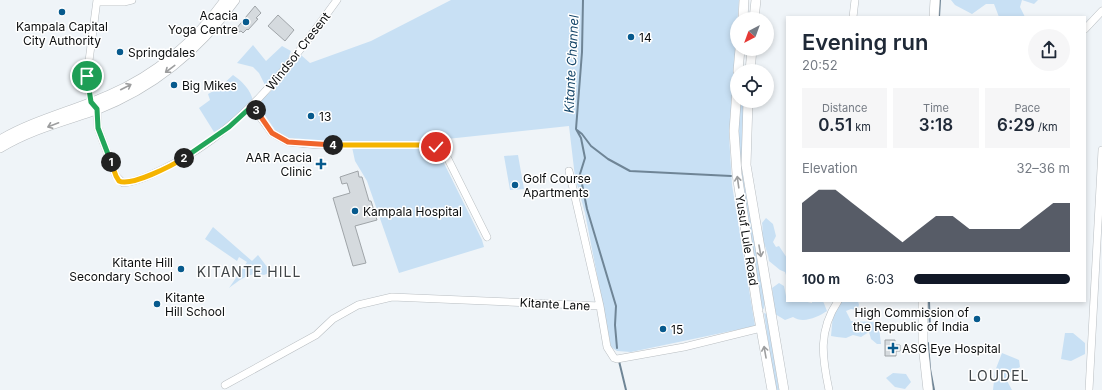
<!DOCTYPE html>
<meta charset="utf-8">
<style>
body{margin:0;font-family:Inter,sans-serif;background:#f6f6f7;color:#1f2937;height:100vh;display:flex;flex-direction:column;font-size:15px;white-space:nowrap}
*{box-sizing:border-box;margin:0}
p{font-size:13px;color:#747a83}
.icon{flex:none;width:22px;height:22px;fill:none;stroke:currentColor;stroke-width:2;stroke-linecap:round;stroke-linejoin:round}
.map{position:relative;flex:1;overflow:hidden}
.side{position:absolute;left:786px;top:16px;width:300px;height:286px;display:flex;flex-direction:column;background:#fff;border-radius:0px;box-shadow:0 2px 6px #0003}
.side>*{flex:none}
.needle{width:26px;rotate:221deg}
.fabs{position:absolute;left:730px;top:12px;display:grid;gap:8px}
.fabs a{display:grid;place-items:center;width:44px;height:44px;border-radius:50%;background:#fff;box-shadow:0 2px 6px #0003;font-size:20px}
.pin{position:absolute;display:grid;place-items:center;width:34px;height:34px;color:#fff;margin:-17px;border:2px solid #fff;border-radius:50%;box-shadow:0 1px 4px #0007}
.km{position:absolute;width:20px;height:20px;margin:-10px;border-radius:50%;background:#222;color:#fff;font-size:11px;line-height:20px;text-align:center}
.round{display:grid;place-items:center;flex:none;width:42px;height:42px;border-radius:21px;background:#f6f6f7}
.head{display:flex;align-items:center;justify-content:space-between;height:68px;padding:0 16px}
h1{font-size:22px;font-weight:600;line-height:30px}
.figures{display:grid;grid-template-columns:repeat(3,1fr);gap:6px;height:68px;padding:4px 16px}
.figures div{display:grid;align-content:center;border-radius:0px;background:#f6f6f7;text-align:center}
.figures b{font-size:17px;font-weight:600}
.figures small{font-size:11px;font-weight:400}
.figures p{font-size:11px}
.chart{height:112px;padding:8px 16px}
.chart p{display:flex;justify-content:space-between}
.chart svg{width:100%;height:72px;margin-top:4px;fill:#111827;opacity:.7}
ul{padding:0 16px;list-style:none;font-size:13px}
li{display:grid;grid-template-columns:64px 48px 1fr;align-items:center;height:30px}
li i{height:10px;border-radius:5px;background:#111827}
.map>svg:first-child{display:block}
.green{fill:#c8e0f4}
.lines{fill:none;stroke-linecap:round;stroke-linejoin:round}
.stream{stroke:#6f8596;stroke-width:2}
.building{fill:#d5dade;stroke:#9fa4a8}
.minor-casing{stroke:#b9bec2;stroke-width:8}
.major-casing{stroke:#b9bec2;stroke-width:10}
.minor{stroke:#fff;stroke-width:7}
.major{stroke:#fff;stroke-width:9}
.oneway{stroke:#9d9e9f}
.split-1-casing{stroke:#fff;stroke-width:8}
.split-2-casing{stroke:#fff;stroke-width:8}
.split-3-casing{stroke:#fff;stroke-width:8}
.split-4-casing{stroke:#fff;stroke-width:8}
.split-5-casing{stroke:#fff;stroke-width:8}
.split-1{stroke:#22a559;stroke-width:5}
.split-2{stroke:#f5b400;stroke-width:5}
.split-3{stroke:#22a559;stroke-width:5}
.split-4{stroke:#f0652b;stroke-width:5}
.split-5{stroke:#f5b400;stroke-width:5}
.poi-dot{fill:#075a8d;stroke:#fff;stroke-width:1.5}
.labels{text-anchor:middle;dominant-baseline:central;stroke-width:3;stroke-linejoin:round;paint-order:stroke}
.poi-label{font-size:12px;fill:#0b0d0e;stroke:#fff;text-anchor:start}
.street-label{font-size:12px;fill:#0b0d0e;stroke:#fff}
.water-label{font-size:13px;font-style:italic;fill:#154669;stroke:#fff}
.quarter-label{font-size:14px;letter-spacing:1px;fill:#414649;stroke:#fff}
</style>
<div class="map">
<svg width="1102" height="390" viewBox="0 0 1102 390">
<rect width="100%" height="100%" fill="#eff4f8"/>
<!-- green -->
<path class="green" d="M451,0h288l-10,135 3,50 23,141 -124,26 -14,-1 -6,-4 -26,-134 -10,-36 -6,-51 -169,18 36,3 46,93 2,7 -85,26 -32,-92 -12,-20 -3,-14 -53,-3 -21,-10 -19,-27 3,-7 16,-16 23,-29 9,8 61,-22z
M951,0h87l-4,4 -12,-4 -2,7 5,10h-26l-5,-13h-8l-14,10 -17,-9z
M253,45l13,16 16,-15 9,5 -4,11 -21,25 -7,-14 -6,-6 -16,-4z
M233,75c9,6 18,15 20,26l-26,25 -13,6 -15,-24 11,-8 -2,-6 11,-6z
M742,104h2l-2,49 1,17 22,130 -1,9 -2,-1c-11,-66 -29,-134 -22,-202z
M518,155l6,34 -14,1 -6,-34z
M766,218l7,6 3,12 -3,6 3,5 3,-1 8,12v20l-2,-6 -5,-2 -11,-9c-1,-10 -6,-17 -7,-25 0,-4 1,-9 0,-13z
M213,227l39,34 6,-6 13,17 -7,3c-14,-4 -24,5 -35,13l18,-26 -8,-5 -2,4 -32,-22z
M779,283l5,3 3,15h16l9,2v-2h11l4,10c-9,6 -24,13 -34,6l-8,3 -10,-6 -3,-26z
M841,301h17l1,4 -2,5 -6,-1 -5,2 5,10 24,1 4,6 2,16h-4l-6,-5 -2,-7 -8,5 -8,-2 -7,3 -9,-1 -6,-1 2,-22z
M764,313l3,1 12,76h-4z
M1065,333h8l12,10v11l-14,7 -10,-2z
M1002,353l17,7 1,7 -11,6 -3,6 6,11h-19l2,-19z
M893,373l13,1 5,8 -6,7 -10,-2 -9,-9z"/>
<g class="lines">
<!-- stream -->
<path class="stream" d="M939,17l1,-17
M576,129l5,9 4,20 -5,16 7,35 29,97 -1,19 2,23
M576,129l6,-77 1,-52
M577,130l5,4 9,12 17,13 22,12 101,5
M929,301l1,30
M928,343l2,26 4,21
M619,361l7,29"/>
</g>
<!-- building -->
<path class="building" d="M255,6l6,7 -5,5 2,1 -10,11 -1,-1 -4,4 -2,-2 -2,1 -3,-3z
M278,15l16,15 -9,11 -17,-15z
M358,171l1,6h3l7,24h2l6,19 -22,6 11,37 -13,3 -20,-68 17,-5 -3,-10 -5,1 -2,-7z
M885,340h10v5h5v6h-4v5h-11z"/>
<g class="lines">
<!-- minor casing -->
<g class="minor-casing">
<path id="minor" d="M97,0l-10,76 4,26 6,7 1,19 18,48 7,7c14,-1 30,-9 42,-15 78,-38 123,-101 172,-168
M97,2h27l8,-2
M853,17l2,-17
M1085,29l17,-18
M252,106l20,27 16,9 30,3h112l10,3 4,3 43,86
M569,171l31,135
M225,385l91,-50 17,-16 25,-14 34,-8 208,9 7,41 7,11 3,1 67,-12 77,-19
M829,390c-7,-33 -11,-59 9,-89
M1089,390l13,-240"/>
</g>
<!-- major casing -->
<g class="major-casing">
<path id="major" d="M934,17l1,-17
M743,19l1,-19
M754,19l2,-19
M738,71l2,-22
M750,71l2,-22
M737,90l-3,41 3,43 21,138 14,78
M748,101l-2,64 38,225
M0,140c34,-20 73,-29 109,-45 47,-20 87,-54 116,-95
M0,148c29,-18 64,-27 96,-38 57,-22 104,-61 139,-110
M923,301v44l5,45"/>
</g>
<!-- minor -->
<use href="#minor" class="minor"/>
<!-- major -->
<use href="#major" class="major"/>
</g>
<!-- one-way arrows -->
<defs><path id="oneway-shaft" d="M-6 0H5M1.5-3L5.5 0L1.5 3" fill="none" stroke-width="1.6" stroke-linecap="round" stroke-linejoin="round"/></defs>
<g class="oneway">
<use href="#oneway-shaft" transform="translate(170 69) rotate(143)"/>
<use href="#oneway-shaft" transform="translate(126 87) rotate(-27)"/>
<use href="#oneway-shaft" transform="translate(53 125) rotate(159)"/>
<use href="#oneway-shaft" transform="translate(738 182) rotate(-98)"/>
<use href="#oneway-shaft" transform="translate(760 251) rotate(80)"/>
<use href="#oneway-shaft" transform="translate(765 352) rotate(-100)"/>
</g>
<g class="lines">
<!-- split-1 casing -->
<g class="split-1-casing">
<path id="split-1" d="M87,76l4,26 6,7 1,19 13,34"/>
</g>
<!-- split-2 casing -->
<g class="split-2-casing">
<path id="split-2" d="M111,162l5,14 3,5c12,6 54,-16 65,-23"/>
</g>
<!-- split-3 casing -->
<g class="split-3-casing">
<path id="split-3" d="M184,158l45,-31 23,-21 4,4"/>
</g>
<!-- split-4 casing -->
<g class="split-4-casing">
<path id="split-4" d="M256,110l16,23 16,9 45,3"/>
</g>
<!-- split-5 casing -->
<g class="split-5-casing">
<path id="split-5" d="M333,145h97l6,2"/>
</g>
<!-- split-1 -->
<use href="#split-1" class="split-1"/>
<!-- split-2 -->
<use href="#split-2" class="split-2"/>
<!-- split-3 -->
<use href="#split-3" class="split-3"/>
<!-- split-4 -->
<use href="#split-4" class="split-4"/>
<!-- split-5 -->
<use href="#split-5" class="split-5"/>
</g>
<!-- markers -->
<g class="poi-dot">
<circle cx="62" cy="12" r="4"/>
<circle cx="246" cy="22" r="4"/>
<circle cx="631" cy="37" r="4"/>
<circle cx="120" cy="52" r="4"/>
<circle cx="174" cy="85" r="4"/>
<circle cx="311" cy="116" r="4"/>
<path d="M319 158h4v4h4v4h-4v4h-4v-4h-4v-4h4z"/>
<circle cx="515" cy="185" r="4"/>
<circle cx="355" cy="211" r="4"/>
<circle cx="181" cy="269" r="4"/>
<circle cx="157" cy="304" r="4"/>
<circle cx="977" cy="319" r="4"/>
<circle cx="663" cy="329" r="4"/>
<path d="M891 342h4v4h4v4h-4v4h-4v-4h-4v-4h4z"/>
</g>
<g class="labels">
<!-- poi labels -->
<g class="poi-label">
<text x="238" y="15" text-anchor="end">Acacia<tspan x="238" dy="14">Yoga Centre</tspan></text>
<text x="62" y="26" text-anchor="middle">Kampala Capital<tspan x="62" dy="14">City Authority</tspan></text>
<text x="639" y="37">14</text>
<text x="128" y="52">Springdales</text>
<text x="182" y="85">Big Mikes</text>
<text x="319" y="116">13</text>
<text x="312" y="157" text-anchor="end">AAR Acacia<tspan x="312" dy="14">Clinic</tspan></text>
<text x="523" y="178">Golf Course<tspan x="523" dy="14">Apartments</tspan></text>
<text x="363" y="211">Kampala Hospital</text>
<text x="173" y="262" text-anchor="end">Kitante Hill<tspan x="173" dy="14">Secondary School</tspan></text>
<text x="165" y="297">Kitante<tspan x="165" dy="14">Hill School</tspan></text>
<text x="969" y="312" text-anchor="end">High Commission of<tspan x="969" dy="14">the Republic of India</tspan></text>
<text x="671" y="329">15</text>
<text x="902" y="348">ASG Eye Hospital</text>
</g>
<!-- street labels -->
<g class="street-label">
<text transform="translate(298 51) rotate(-52)">Windsor Cresent</text>
<text transform="translate(747 240) rotate(81)">Yusuf Lule Road</text>
<text transform="translate(555 304) rotate(3)">Kitante Lane</text>
</g>
<!-- water labels -->
<g class="water-label">
<text transform="translate(571 64) rotate(-87)">Kitante Channel</text>
</g>
<!-- quarter labels -->
<g class="quarter-label">
<text x="249" y="271">KITANTE HILL</text>
<text x="999" y="375">LOUDEL</text>
</g>
</g>
</svg>
<div class="fabs">
<a><svg class="needle" viewBox="-14 -14 28 28"><path d="M0-13l5 13h-10z" fill="#e53935"/><path d="M0 13l5-13h-10z" fill="#747a83"/></svg></a>
<a><svg class="icon" aria-label="locate" viewBox="0 0 24 24"><circle cx="12" cy="12" r="6"/><path d="M12 2v4M12 18v4M2 12h4M18 12h4"/></svg></a>
</div>
<div class="pin" style="left:87px;top:76px;background:#1e9e55"><svg class="icon" aria-label="arrive" viewBox="0 0 24 24"><path d="M6 21V4h12l-3 4 3 4H6"/></svg></div>
<div class="pin" style="left:436px;top:147px;background:#d93025"><svg class="icon" aria-label="check" viewBox="0 0 24 24"><path d="M5 12l5 5 9-10"/></svg></div>
<b class="km" style="left:111px;top:162px">1</b>
<b class="km" style="left:184px;top:158px">2</b>
<b class="km" style="left:256px;top:110px">3</b>
<b class="km" style="left:333px;top:145px">4</b>
<section class="side">
<div class="head"><div><h1>Evening run</h1><p>20:52</p></div><a class="round"><svg class="icon" aria-label="share" viewBox="0 0 24 24"><path d="M12 15V3M7 8l5-5 5 5M5 13v7h14v-7"/></svg></a></div>
<div class="figures">
<div><p>Distance</p><b>0.51<small> km</small></b></div>
<div><p>Time</p><b>3:18</b></div>
<div><p>Pace</p><b>6:29<small> /km</small></b></div>
</div>
<div class="chart"><p><span>Elevation</span>32–36 m</p>
<svg viewBox="0 0 160 44" preserveAspectRatio="none"><path d="M0 44V14L10 6L20 6L30 14L40 22L50 30L60 38L70 30L80 22L90 22L100 30L110 30L120 30L130 30L140 22L150 14L160 14V44z"/></svg>
</div>
<ul>
<li><b>100 m</b>6:03<i style="width:100%"></i></li>
</ul>
</section>
</div>
